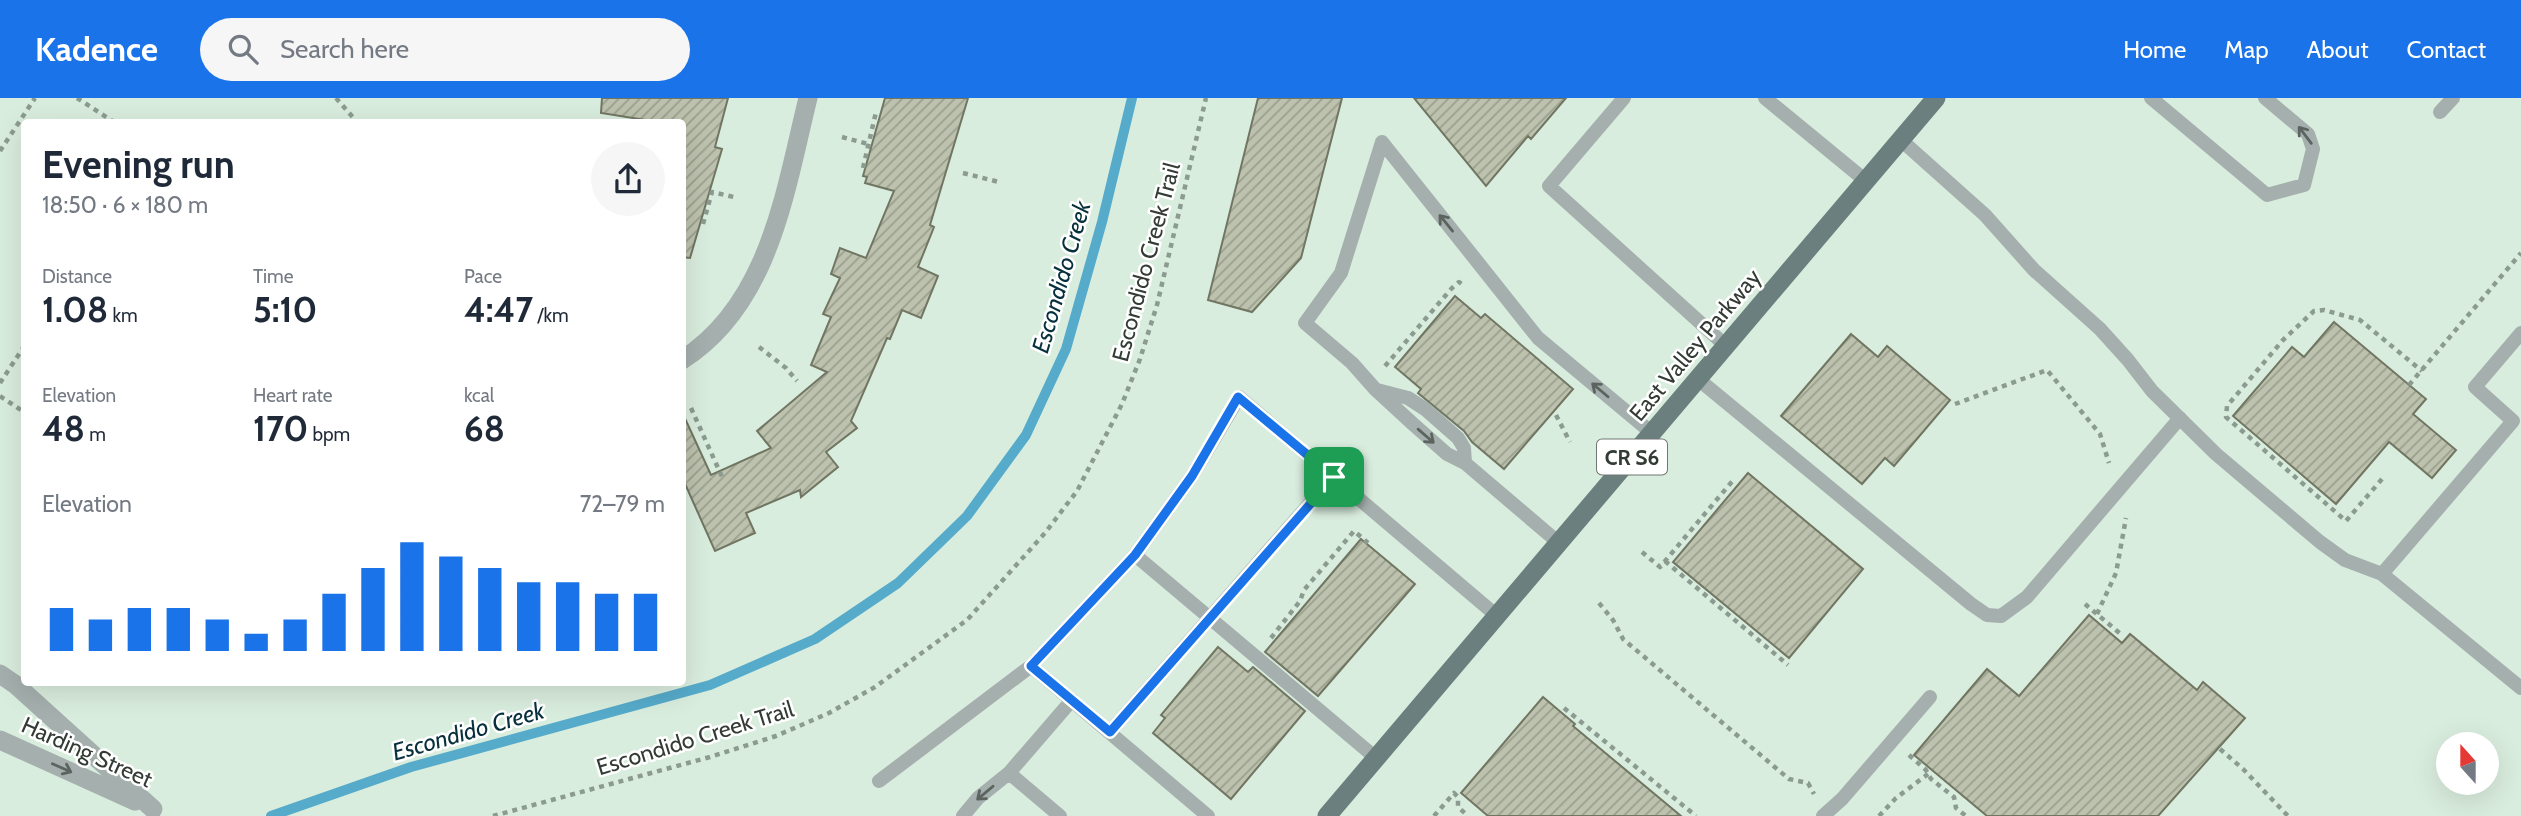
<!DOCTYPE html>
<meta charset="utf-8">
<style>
body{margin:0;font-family:Cabin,sans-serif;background:#f6f6f7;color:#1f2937;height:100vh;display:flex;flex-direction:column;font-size:26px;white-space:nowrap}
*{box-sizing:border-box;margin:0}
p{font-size:23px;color:#747a83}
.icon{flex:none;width:38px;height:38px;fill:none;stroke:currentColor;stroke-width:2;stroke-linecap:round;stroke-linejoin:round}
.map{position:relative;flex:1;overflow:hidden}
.details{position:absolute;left:21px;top:21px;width:665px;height:567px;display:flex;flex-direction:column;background:#fff;border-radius:7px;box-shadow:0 7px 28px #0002}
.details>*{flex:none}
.needle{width:46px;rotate:339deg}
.tools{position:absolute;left:2436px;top:634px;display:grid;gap:14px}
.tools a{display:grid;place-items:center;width:63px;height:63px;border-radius:50%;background:#fff;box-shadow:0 7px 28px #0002;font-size:35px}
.pin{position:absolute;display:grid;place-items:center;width:60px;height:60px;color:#fff;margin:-30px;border-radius:14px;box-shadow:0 4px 10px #0006}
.round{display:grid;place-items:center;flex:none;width:74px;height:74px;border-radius:37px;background:#f6f6f7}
.overview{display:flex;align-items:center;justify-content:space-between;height:119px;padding:0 21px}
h1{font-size:38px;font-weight:800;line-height:52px}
.metrics{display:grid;grid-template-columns:repeat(3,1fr);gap:10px;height:119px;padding:7px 21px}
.metrics div{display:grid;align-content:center}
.metrics b{font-size:35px;font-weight:800}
.metrics small{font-size:19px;font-weight:400}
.metrics p{font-size:19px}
.chart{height:196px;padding:14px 21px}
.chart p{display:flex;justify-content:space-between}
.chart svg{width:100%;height:126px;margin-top:7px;stroke:#1a73e8;stroke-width:6}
header{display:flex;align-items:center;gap:42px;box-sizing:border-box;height:98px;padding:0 35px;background:#1a73e8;color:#fff}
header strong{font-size:33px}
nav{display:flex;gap:38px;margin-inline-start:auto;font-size:24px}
.search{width:490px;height:63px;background:#f6f6f7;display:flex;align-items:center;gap:18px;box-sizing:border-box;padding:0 24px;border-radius:38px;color:#747a83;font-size:26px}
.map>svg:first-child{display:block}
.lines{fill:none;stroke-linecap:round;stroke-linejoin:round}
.stream{stroke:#56abca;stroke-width:10}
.building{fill:url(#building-hatch);stroke:#717663;stroke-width:2}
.path{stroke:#8c9b90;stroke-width:4.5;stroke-dasharray:5 5;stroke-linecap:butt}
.service{stroke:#a4afae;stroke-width:14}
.minor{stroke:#a4afae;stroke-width:19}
.tertiary{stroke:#a4afae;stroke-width:19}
.primary{stroke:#6b807e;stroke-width:19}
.oneway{stroke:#5b645f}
.route-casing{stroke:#fff;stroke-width:14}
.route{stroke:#1a73e8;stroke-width:9}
.labels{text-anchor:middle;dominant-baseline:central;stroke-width:5;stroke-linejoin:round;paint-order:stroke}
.shield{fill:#fff;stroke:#707672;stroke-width:2}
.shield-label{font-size:21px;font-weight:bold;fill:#333b35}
.street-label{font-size:23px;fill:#333b35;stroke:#fff}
.water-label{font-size:24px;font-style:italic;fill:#06303d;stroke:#fff}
</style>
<header>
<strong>Kadence</strong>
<div class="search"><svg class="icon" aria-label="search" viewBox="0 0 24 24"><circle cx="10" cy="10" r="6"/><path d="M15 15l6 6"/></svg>Search here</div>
<nav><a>Home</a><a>Map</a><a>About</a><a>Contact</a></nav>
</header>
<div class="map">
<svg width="2521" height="718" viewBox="0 0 2521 718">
<defs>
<pattern id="building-hatch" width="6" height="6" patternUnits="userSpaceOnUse" patternTransform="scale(1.75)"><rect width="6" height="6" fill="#bdc2ae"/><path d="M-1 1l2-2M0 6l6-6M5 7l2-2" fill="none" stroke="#9a9f8e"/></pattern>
</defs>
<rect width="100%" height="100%" fill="#d9edde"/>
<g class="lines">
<!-- stream -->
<path class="stream" d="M271,718l140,-49 299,-82 105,-46 83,-56 69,-67 59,-81 40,-86 36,-127 30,-124"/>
</g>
<!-- building -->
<path class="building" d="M602,0h126l-13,49 7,2 -32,109 -8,-1v-135h-24l-57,-9z
M885,0h83l-38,127 4,2 -16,40 20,9 -17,42 -19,-8 -12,29 -3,-1 -36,83 6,7 -31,24 12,15 -37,30 -1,-7 -54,23 9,20 -40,18 -33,-74v-65l29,63 60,-27 -14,-17 70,-59 -16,-7 20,-48 -8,-3 17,-36 -9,-4 9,-26 26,10 28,-67 -29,-8 2,-6 -4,-1z
M1258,0h84l-41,160 -49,54 -44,-12z
M1414,0h152l-35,41 -3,-3 -42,50z
M1455,198l26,22 4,-4 88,75 -69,80 -32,-27 -8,-11 -46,-38 3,-4 -26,-22z
M2334,224l92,77 -13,15 43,36 -24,28 -43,-36 -53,62 -103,-88 59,-69 12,10z
M1851,236l27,23 9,-11 63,54 -56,66 -9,-8 -23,26 -81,-68z
M1748,375l115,96 -74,89 -116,-96z
M1361,441l54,45 -97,112 -53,-44z
M2089,517l33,28 8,-9 67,56 6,-8 42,36 -87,98h-171l-73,-61 73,-86 32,27z
M1218,549l30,25 5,-5 52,44 -74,88 -78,-66 12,-15 -4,-3z
M1543,599l32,27 -2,2 108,90h-193l-27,-23z"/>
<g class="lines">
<!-- path -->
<path class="path" d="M77,0l37,24
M336,0l21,24
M842,39l26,7
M0,53l35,-53
M863,70l13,-56
M963,75l36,9
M703,126l9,-32 26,6
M759,249l27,21 11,13
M1385,268l67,-78 7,-6 4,3
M0,285l23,-35
M2409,287l112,-132
M0,298l24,16
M1955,306l92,-34 53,64 9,29
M691,310l32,71
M1556,317l14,27
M2382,381l-36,42 -120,-104 1,-11 56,-66 31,-29 10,-1 36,10 62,51
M1642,454l18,15 75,-89
M1665,463l123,104
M1599,505l14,17 10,19 166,140 19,4 6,11
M2085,506l38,32
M2097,516l19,-41 10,-55
M1271,540l29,-37 4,-11 50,-59 14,12
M1564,610l132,108
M2220,651l23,20 45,47
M1909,657l17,15 5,9 23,18 2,11 10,8
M493,718l217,-59 66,-21 53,-23 46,-26 92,-67 78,-87 32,-42 45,-87 18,-45 17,-54 49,-207
M1434,718l20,-23 4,4v10l10,9
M1879,718l17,-18 32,-24"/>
<!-- service -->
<path class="service" d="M1624,0l-75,88 177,160
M1765,0l101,83
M2151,0l116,97 37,-10 9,-36 -5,-15 -43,-36
M2440,14l13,-14
M1901,42l84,75 49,55 66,59 28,31 24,31 64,63 104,88 25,18 37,14 139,114
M1382,44l-41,131 -36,50 47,40 23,26 38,35 34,30 18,9 94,80
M1382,44l156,196 114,95
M1698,281l273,225 16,11 14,1 26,-19 153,-179
M1377,292l31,8 17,11 33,29 6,10 1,15
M1135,457l241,203
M2382,476l131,-153 -38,-34 46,-54
M1031,568l177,150
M1110,634l223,-255
M879,683l152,-115 104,-111 57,-79 47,-79 258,219
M963,718l15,-18 31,-25
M1060,718l-51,-43 63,-73
M1823,718l19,-17 88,-102"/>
<!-- minor -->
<path class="minor" d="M682,262c88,-56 103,-169 126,-262"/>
<!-- tertiary -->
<path class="tertiary" d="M0,576l16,11 137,124
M0,642l135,61"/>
<!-- primary -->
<path class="primary" d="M1327,718l609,-718"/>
</g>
<!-- one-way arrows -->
<defs><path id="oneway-shaft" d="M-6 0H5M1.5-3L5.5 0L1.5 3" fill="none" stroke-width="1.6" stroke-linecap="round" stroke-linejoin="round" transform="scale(1.75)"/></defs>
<g class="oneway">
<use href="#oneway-shaft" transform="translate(2305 37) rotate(-127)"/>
<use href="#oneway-shaft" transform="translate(1446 125) rotate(-129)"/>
<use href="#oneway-shaft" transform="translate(1600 292) rotate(-140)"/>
<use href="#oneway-shaft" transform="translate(1426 338) rotate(41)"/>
<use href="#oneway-shaft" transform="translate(62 670) rotate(24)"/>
<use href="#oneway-shaft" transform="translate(985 695) rotate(140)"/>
</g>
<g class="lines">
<!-- route casing -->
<g class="route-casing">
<path id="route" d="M1238,299l96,80 -224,255 -79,-66 104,-111 57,-79z"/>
</g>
<!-- route -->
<use href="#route" class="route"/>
</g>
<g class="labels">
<!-- shield labels -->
<rect class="shield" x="1597" y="341.5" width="70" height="35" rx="5"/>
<g class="shield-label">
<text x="1632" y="359">CR S6</text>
</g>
<!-- street labels -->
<g class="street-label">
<text transform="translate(1146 164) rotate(-75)">Escondido Creek Trail</text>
<text transform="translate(1695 247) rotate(-50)">East Valley Parkway</text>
<text transform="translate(695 640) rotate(-17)">Escondido Creek Trail</text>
<text transform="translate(87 654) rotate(24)">Harding Street</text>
</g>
<!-- water labels -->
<g class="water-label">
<text transform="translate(1061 179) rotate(-74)">Escondido Creek</text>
<text transform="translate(468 633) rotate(-16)">Escondido Creek</text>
</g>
</g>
</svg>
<div class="tools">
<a><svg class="needle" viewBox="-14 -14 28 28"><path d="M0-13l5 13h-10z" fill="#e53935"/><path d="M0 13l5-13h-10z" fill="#747a83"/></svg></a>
</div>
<div class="pin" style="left:1334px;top:379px;background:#1e9e55"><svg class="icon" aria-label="arrive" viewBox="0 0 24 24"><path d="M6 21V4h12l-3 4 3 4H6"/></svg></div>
<section class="details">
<div class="overview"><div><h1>Evening run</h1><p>18:50 · 6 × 180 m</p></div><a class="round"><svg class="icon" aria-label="share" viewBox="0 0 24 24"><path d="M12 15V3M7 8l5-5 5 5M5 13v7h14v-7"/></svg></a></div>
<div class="metrics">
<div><p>Distance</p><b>1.08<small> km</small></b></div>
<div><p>Time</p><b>5:10</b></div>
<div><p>Pace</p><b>4:47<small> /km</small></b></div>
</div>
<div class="metrics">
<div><p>Elevation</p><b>48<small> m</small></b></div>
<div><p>Heart rate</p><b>170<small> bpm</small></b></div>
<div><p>kcal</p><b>68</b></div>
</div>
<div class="chart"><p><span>Elevation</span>72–79 m</p>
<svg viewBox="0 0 160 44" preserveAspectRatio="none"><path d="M5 44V29M15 44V33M25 44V29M35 44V29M45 44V33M55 44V38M65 44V33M75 44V24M85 44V15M95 44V6M105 44V11M115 44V15M125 44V20M135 44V20M145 44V24M155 44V24"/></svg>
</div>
</section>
</div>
